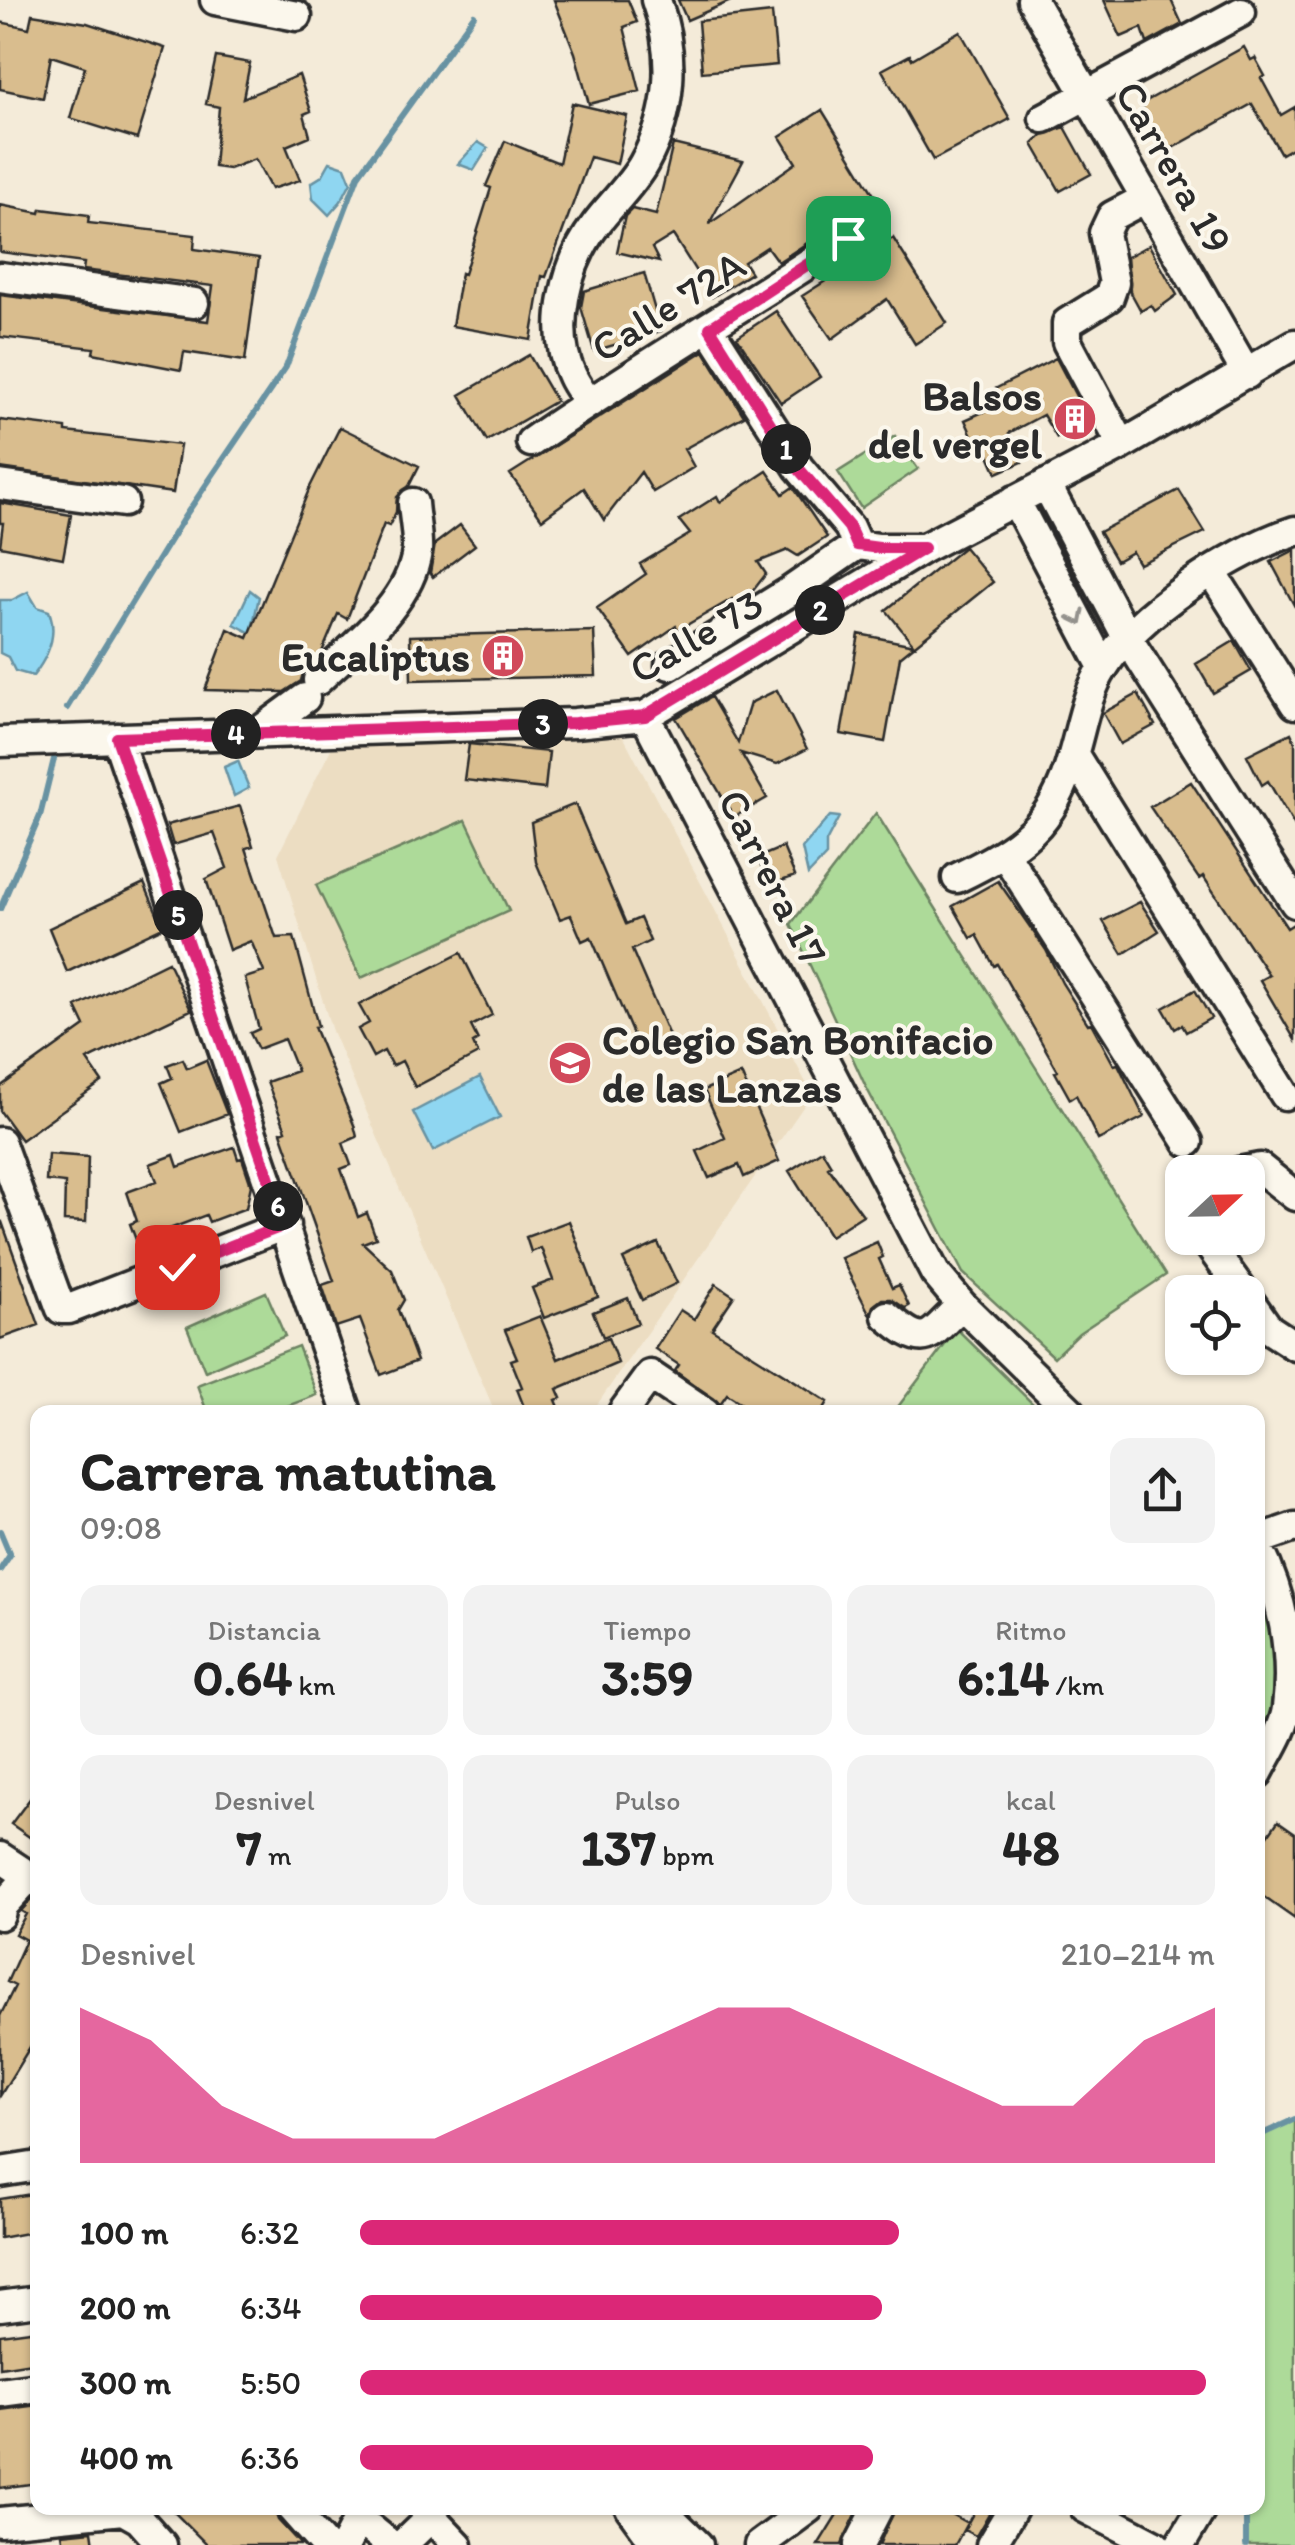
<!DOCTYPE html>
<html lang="es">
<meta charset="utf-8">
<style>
body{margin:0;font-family:Itim,sans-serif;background:#f2f2f2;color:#222;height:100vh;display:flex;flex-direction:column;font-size:38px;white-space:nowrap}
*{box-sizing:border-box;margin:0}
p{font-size:32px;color:#767676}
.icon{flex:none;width:55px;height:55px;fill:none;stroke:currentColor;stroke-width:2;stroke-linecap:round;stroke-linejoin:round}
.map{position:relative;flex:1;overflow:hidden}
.side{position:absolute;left:30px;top:1405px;width:1235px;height:1110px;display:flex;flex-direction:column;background:#fff;border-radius:20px;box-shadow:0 2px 8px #0004}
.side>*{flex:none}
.needle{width:65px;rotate:68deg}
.buttons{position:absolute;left:1165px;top:1155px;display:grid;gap:20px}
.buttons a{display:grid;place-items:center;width:100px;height:100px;border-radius:20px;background:#fff;box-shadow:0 2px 8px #0004;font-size:50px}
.pin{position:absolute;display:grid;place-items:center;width:85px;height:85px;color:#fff;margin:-42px;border-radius:20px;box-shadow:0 5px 15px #0006}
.km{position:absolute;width:50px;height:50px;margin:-25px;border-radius:50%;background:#222;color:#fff;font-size:28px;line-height:50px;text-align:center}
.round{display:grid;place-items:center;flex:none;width:105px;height:105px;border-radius:20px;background:#f2f2f2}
.overview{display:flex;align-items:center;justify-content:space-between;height:170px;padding:0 50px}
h1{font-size:55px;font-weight:800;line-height:75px}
.stats{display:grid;grid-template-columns:repeat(3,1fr);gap:15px;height:170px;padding:10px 50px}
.stats div{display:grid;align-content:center;border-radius:20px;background:#f2f2f2;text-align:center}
.stats b{font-size:50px;font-weight:800}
.stats small{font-size:28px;font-weight:400}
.stats p{font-size:28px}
.chart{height:280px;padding:20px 50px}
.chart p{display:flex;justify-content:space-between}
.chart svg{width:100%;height:180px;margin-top:10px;fill:#db2777;opacity:.7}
ul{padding:0 50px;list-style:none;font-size:32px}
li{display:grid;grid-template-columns:160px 120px 1fr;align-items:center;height:75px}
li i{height:25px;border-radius:12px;background:#db2777}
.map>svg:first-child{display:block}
.built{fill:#ecddc2}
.green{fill:#adda99;stroke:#6c8262;stroke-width:2.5}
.water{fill:#8fd6f1;stroke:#6792a2;stroke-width:2.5}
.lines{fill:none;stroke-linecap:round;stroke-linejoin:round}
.stream{stroke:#6792a2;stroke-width:6}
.building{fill:#d9bd8e;stroke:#2b2b2b;stroke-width:2.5}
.minor-casing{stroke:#2b2b2b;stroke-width:35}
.minor{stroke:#fbf7ec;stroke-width:28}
.oneway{stroke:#93918c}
.route-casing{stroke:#fff;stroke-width:20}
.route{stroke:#db2777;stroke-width:12}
.labels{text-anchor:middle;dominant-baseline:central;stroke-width:8;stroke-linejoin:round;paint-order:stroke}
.street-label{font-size:42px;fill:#2b2b2b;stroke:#fbf7ec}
.poi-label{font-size:42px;font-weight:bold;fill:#2b2b2b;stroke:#fbf7ec;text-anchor:end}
</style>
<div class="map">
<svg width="1295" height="2545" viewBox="0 0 1295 2545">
<rect width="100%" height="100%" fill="#f4ebd9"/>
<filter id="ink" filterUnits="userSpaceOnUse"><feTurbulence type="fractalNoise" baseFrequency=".01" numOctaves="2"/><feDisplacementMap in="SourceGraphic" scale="20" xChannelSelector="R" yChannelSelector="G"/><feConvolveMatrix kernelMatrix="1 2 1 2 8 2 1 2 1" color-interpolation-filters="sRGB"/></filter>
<g filter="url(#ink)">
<!-- built -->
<path class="built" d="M621,732l191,362 -220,318h-97l-163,-381 -54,-176 54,-108z"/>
<!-- green -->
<path class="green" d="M895,436l23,33 -57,39 -23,-36z
M876,813l290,462 -87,58 -25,24 -91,-84 -98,-188 -74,-161z
M466,820l43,91 -148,67 -45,-93z
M266,1292l19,44 -80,35 -18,-44z
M957,1329l82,81 14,-6 9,8h-168z
M298,1346l19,49 -46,17h-64l-10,-27z
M1258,1562l23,80 -4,69 -12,36 -7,-5z
M1295,2119v426h-49v-37h12v-372z"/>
<!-- water -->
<path class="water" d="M478,142l10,6 -14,22 -16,-6z
M330,162l15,5 6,15 -10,19 -12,14 -16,-16 -2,-16 11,-7z
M250,590l9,7 -8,36 -17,-9z
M28,592l9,15 12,4c9,23 -1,46 -16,65l-18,-5 -7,-14 -8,-4v-53h12z
M238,761l11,27 -15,8 -10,-29z
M830,816l9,1 -13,25v14l-18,19 -6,-27z
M480,1077l20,40 -67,34 -20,-39z"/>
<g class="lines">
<!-- stream -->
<path class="stream" d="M67,708l116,-189 103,-152 72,-191 116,-161
M0,909l40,-93 14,-57
M0,1531l10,24 -10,15
M1258,2136l37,-17
M1246,2508v37"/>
</g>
<!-- building -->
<path class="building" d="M554,0h74l9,22 -13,5 16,64 -51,13 -14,-51z
M678,0h55l-46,20z
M1104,0h67l11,24 -35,19 -5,-15 -21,9z
M772,13l5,52 -75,7 -4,-51z
M32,14l55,9 78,25 -28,91 -67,-21 15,-51 -34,-11 -8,42 -43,-9v-67l29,6z
M960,31l50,88 -77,41 -51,-90 28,-15 2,4z
M1244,47l7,13 4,-2 10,18 -4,2 20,37 14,-8v39l-14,8 -29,-50 -85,47 -6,-12 -4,2 -16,-37z
M216,57l34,6 -7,35 56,-23 12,36 -7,3 6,22 -24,10 14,34 -29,9 -16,-30 -26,10 -15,-2 5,-60 -13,-3z
M572,103l55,13 -10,48 -27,-7 -44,120 -4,-1 -11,64 -79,-14 9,-53 3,1 27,-86 -5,-2 19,-45 54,22z
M822,110l54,88 -98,64 -11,-15 -23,15 7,11 -39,24 -39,-62 -21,13 7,14 -42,-10 8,-36 7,-7 24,6 17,-71 70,17 -34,63 87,-61 -16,-26z
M1065,127l26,47 -31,17 -27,-47 9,-9z
M0,205l40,8 1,-4 48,6 -1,8 107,12 -1,14 65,9 -14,103 -61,-9 -3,18 -88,-17 1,-5 -94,-11v-42l208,26 5,-35 -130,-16 1,-7 -84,-11z
M893,238l54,85 -32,21 -28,-45 -55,40 -30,-43z
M1149,245l28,50 -22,16 -4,-6 -10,6 -11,-20 -3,-34z
M644,273l17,58 -67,20 -13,-44 3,-16z
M776,311l44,66 -39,26 -44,-66z
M704,351l40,65 -60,33 10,18 -41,25 -12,-20 -37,48 -20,-32 -42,31 -32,-45z
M529,355l27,46 -69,40 -27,-46z
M1056,358l32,61 -31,19 -14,-23 -34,18 13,29 -25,11 -14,-32 -7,3 -11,-24 36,-16 -8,-14z
M0,420l66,8v4l114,13 -7,48 -173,-25z
M340,427l79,39 -10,20 -12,11 -1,15 -7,14 -5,-2 -37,95 -9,-5 -16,38 -17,16 -4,13 -17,11 -79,-2 23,-61 20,9 62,-151z
M767,471l16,23 10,-7 34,50 -29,19 -10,-6 -30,12 8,12 -18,23 -14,8 -2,-6 -54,31 -2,-4 -44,31 -35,-49 49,-34 -6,-10 50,-30 -11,-14 38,-24 3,6z
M1179,490l26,42 -66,32 -7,-12 -16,9 -17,-29z
M0,503l71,12 -8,43 -63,-12 3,-23h-3z
M460,525l15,20 -42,32 -3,-4 5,-29z
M964,547l29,35 -93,75 -15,85 -44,-8 18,-100 55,11 -28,-35z
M1295,550v57l-24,-45z
M594,631l2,45 -185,4 -1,-44z
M1234,641l17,30 -38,22 -17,-29z
M777,690l30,59 -30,15 -36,-11 26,45 -33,19 -58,-99 35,-21 27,46 12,-40z
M1138,694l17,31 -35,19 -17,-31z
M1291,733l4,9v85l-27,-46 -6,4 -15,-30z
M469,744l80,8 -4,37 -81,-9z
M1191,782l96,146 8,-5v117l-35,-60 9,-5 -66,-99 -4,3 -49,-72z
M575,804l51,120 14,-6 10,23 -18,9 38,88 -30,13 -49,-114 -9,4 -11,-26 -11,4 -24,-57 -5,-40z
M240,806l13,40 -7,2 30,90 18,-1 24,89 -4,1 40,98 3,12 -14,6 8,22 -10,4 17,48 9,-4 9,25 -13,5 29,27 12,30 -6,10 19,51 -36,14 -21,-56 -24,8 -14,-42 12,-4 -53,-149 5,-2 -19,-48 30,-11 -13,-32 -26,10 -8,-16 9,-4 -14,-51 19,-6 -13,-31 -22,9 -23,-71 21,-11 -13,-35 -41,12 -6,-20z
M783,847l12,29 -24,9 -14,-27z
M998,881l48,69 16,33 26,41 3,-1 23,42 4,-1 26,53 -46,23 -22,-45 -6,4 -15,-27 3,-1 -61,-107 -3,2 -17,-31 -6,3 -18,-32z
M144,883l19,44 -96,45 -18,-44z
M1140,902l19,29 -36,23 -20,-33z
M461,953l31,62 -21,11 7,14 -5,3 5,11 -63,33 -13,-26 -10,5 -8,-15 -11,6 -15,-28 11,-6 -10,-18z
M168,962l23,48 -104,50 15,22 -81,58 -21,-29v-24l85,-61 -9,-19z
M1195,990l16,28 -25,14 -4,-7 -7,4 -12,-21z
M183,1059l4,9 19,-8 21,54 -46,18 -20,-49 11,-5 -5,-13z
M741,1074l38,87 -35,16 -5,-12 -30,13 -12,-27 28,-13 -21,-48z
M234,1147l4,12 4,-1 9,27 -5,23 -37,14 -3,-7 -42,16 2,4 -15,6 -2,-6 -13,5 -6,-16 7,-3 -10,-29 30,-11 -7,-17 24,-9 4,12z
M822,1150l9,15 -3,2 35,48 -33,21 -41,-65z
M48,1154l40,3 -2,65 -22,-1 1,-38 -19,-2z
M569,1221l29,76 -54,21 -12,-30 21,-8 -12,-32 -10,4 -5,-15z
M2,1222l37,103 -39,14v-116z
M877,1242l6,15 -4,2 13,29 7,-3 10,21 -4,2 -14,-9h-9l-9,7 -3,9 -29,-57z
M658,1243l19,40 -35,17 -19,-41z
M716,1284l18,12 -22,33 116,73 -6,10h-67l-28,-18 -7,10 -45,-33 4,-6 -24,-16 25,-39 14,9z
M628,1298l10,25 -35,14 -10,-25z
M540,1316l18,43 50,-21 10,25 -61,26 4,9 -5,2 5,12h-20l-2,-5 -13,5 -9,-23 5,-2 -11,-27 6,-2 -12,-28z
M38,1788v55l-27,-19z
M1278,1821l17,12v86l-37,-26v-43z
M33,1898l5,1v135l-38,62v-80l15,-30 -8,-4 19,-42 -11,-6 11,-20 -5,-3z
M38,2193v38l-38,7v-39z
M38,2330v31l-38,6v-32z
M38,2405v78l-38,5v-78z
M170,2508h104l4,12 23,25h-94z
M841,2508h18l-17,37h-24z
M895,2508h45l27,15 -12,22h-76z
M976,2508h16l-16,28 -12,-6z
M92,2531l2,14h-30l-2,-11z"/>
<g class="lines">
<!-- minor casing -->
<g class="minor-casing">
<path id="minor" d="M215,0l82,16
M1032,0l215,374
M1044,118l197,-106
M0,277l194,26
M710,329l89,139 50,59 8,18 22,3h44
M588,402c-5,-8 -12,-17 -16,-26 -23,-46 -6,-113 24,-152 15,-20 36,-39 48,-61 28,-51 32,-108 12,-163
M531,442c104,-72 212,-135 317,-204
M1122,445l-55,-103v-19l42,-26 5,-14 -10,-50 8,-17 34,-18
M1046,484l82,155 167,264
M0,485l123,17
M1015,500l88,167
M1211,571l84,133
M670,665l119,-73 68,-47
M318,680c36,-35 92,-76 99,-129 1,-15 -3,-33 -4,-48
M645,716l290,557 27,32 109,107
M257,733l48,-35
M117,738l230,674
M0,742l575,-19 70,-7 279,-168 198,-103 173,-101
M1074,755l211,340
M1005,854l183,288
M957,878c63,-31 97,-52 116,-123 9,-30 13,-60 30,-87 35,-56 130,-117 192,-137
M0,1142l61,167h8l216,-84
M1239,1172l21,-4 35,28
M1204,1238l39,54
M1248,1299l21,30 26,17
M887,1316c43,37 41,18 75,-11
M623,1412l27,-37 55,37
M1258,1540l37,-13
M1258,1547c24,48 36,106 29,161 -3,22 -19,45 -29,65
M0,1857l38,25
M0,1915l2,-9 27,-29
M0,2172l38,-6
M0,2306l38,-5
M0,2392l38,-5
M291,2508l33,37
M423,2508l35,37
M630,2508l16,22 18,15
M660,2508l38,37
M1085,2508l71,37
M359,2519l32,26
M0,2522l123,-12 16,9 23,26
M345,2545l19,-37
M402,2545l30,-29
M759,2545l50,-37
M859,2545l19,-37
M991,2545l22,-37
M1180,2545l22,-37"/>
</g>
<!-- minor -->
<use href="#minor" class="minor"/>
</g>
<!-- one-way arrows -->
<defs><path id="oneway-chevron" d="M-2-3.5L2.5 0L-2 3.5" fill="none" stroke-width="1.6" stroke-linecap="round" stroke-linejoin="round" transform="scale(2.5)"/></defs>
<use class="oneway" href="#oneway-chevron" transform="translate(1078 618) rotate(63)"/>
</g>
<g class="lines" filter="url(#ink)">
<!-- route casing -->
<g class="route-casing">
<path id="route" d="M177,1267l108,-42 -168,-487 458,-15 70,-7 279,-168h-45l-22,-3 -8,-18 -51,-59 -88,-140 138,-90"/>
</g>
<!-- route -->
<use href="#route" class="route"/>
</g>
<!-- icons -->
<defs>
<g id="building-disc" transform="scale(2.25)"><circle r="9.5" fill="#d1495b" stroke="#fbf7ec"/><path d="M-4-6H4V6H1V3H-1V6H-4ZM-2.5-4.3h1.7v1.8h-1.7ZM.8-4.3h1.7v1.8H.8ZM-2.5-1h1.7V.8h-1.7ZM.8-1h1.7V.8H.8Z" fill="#fff"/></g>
<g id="school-disc" transform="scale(2.25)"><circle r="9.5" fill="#d1495b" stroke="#fbf7ec"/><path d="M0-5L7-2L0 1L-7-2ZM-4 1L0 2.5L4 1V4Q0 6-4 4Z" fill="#fff"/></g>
</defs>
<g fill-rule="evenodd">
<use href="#building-disc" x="1075" y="419"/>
<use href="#building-disc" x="503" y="656"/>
<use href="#school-disc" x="570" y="1063"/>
</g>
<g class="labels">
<!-- street labels -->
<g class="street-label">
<text transform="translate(1174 167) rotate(60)">Carrera 19</text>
<text transform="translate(668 306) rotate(-32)">Calle 72A</text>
<text transform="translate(696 636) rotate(-30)">Calle 73</text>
<text transform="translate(773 877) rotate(63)">Carrera 17</text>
</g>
<!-- poi labels -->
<g class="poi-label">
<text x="1042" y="395">Balsos<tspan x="1042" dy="48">del vergel</tspan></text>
<text x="470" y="656">Eucaliptus</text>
<text x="602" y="1039" text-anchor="start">Colegio San Bonifacio<tspan x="602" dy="48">de las Lanzas</tspan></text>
</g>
</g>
</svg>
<div class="buttons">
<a><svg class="needle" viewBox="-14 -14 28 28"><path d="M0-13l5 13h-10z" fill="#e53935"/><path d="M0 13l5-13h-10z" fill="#767676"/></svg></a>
<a><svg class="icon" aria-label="locate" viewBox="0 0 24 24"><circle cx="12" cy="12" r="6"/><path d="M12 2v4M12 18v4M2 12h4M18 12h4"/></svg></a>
</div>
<div class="pin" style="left:848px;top:238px;background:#1e9e55"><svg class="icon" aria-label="arrive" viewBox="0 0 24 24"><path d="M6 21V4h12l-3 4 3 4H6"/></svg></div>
<div class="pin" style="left:177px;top:1267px;background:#d93025"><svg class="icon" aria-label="check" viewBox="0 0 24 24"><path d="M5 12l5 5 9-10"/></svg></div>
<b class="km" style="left:786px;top:449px">1</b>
<b class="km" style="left:820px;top:610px">2</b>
<b class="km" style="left:543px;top:724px">3</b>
<b class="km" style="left:236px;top:734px">4</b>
<b class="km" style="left:178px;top:915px">5</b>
<b class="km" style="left:278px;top:1206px">6</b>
<section class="side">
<div class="overview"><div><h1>Carrera matutina</h1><p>09:08</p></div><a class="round"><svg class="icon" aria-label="share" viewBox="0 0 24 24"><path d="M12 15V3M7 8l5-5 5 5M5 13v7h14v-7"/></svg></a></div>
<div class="stats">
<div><p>Distancia</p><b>0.64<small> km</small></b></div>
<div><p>Tiempo</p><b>3:59</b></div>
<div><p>Ritmo</p><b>6:14<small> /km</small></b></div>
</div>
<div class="stats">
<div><p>Desnivel</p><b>7<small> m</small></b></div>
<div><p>Pulso</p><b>137<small> bpm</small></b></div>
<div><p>kcal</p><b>48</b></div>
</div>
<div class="chart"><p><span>Desnivel</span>210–214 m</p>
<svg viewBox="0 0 160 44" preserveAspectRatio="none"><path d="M0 44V6L10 14L20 30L30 38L40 38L50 38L60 30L70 22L80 14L90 6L100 6L110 14L120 22L130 30L140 30L150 14L160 6V44z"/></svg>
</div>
<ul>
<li><b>100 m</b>6:32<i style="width:63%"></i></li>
<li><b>200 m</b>6:34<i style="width:61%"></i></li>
<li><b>300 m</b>5:50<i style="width:99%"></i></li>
<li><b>400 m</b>6:36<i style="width:60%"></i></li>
</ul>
</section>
</div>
